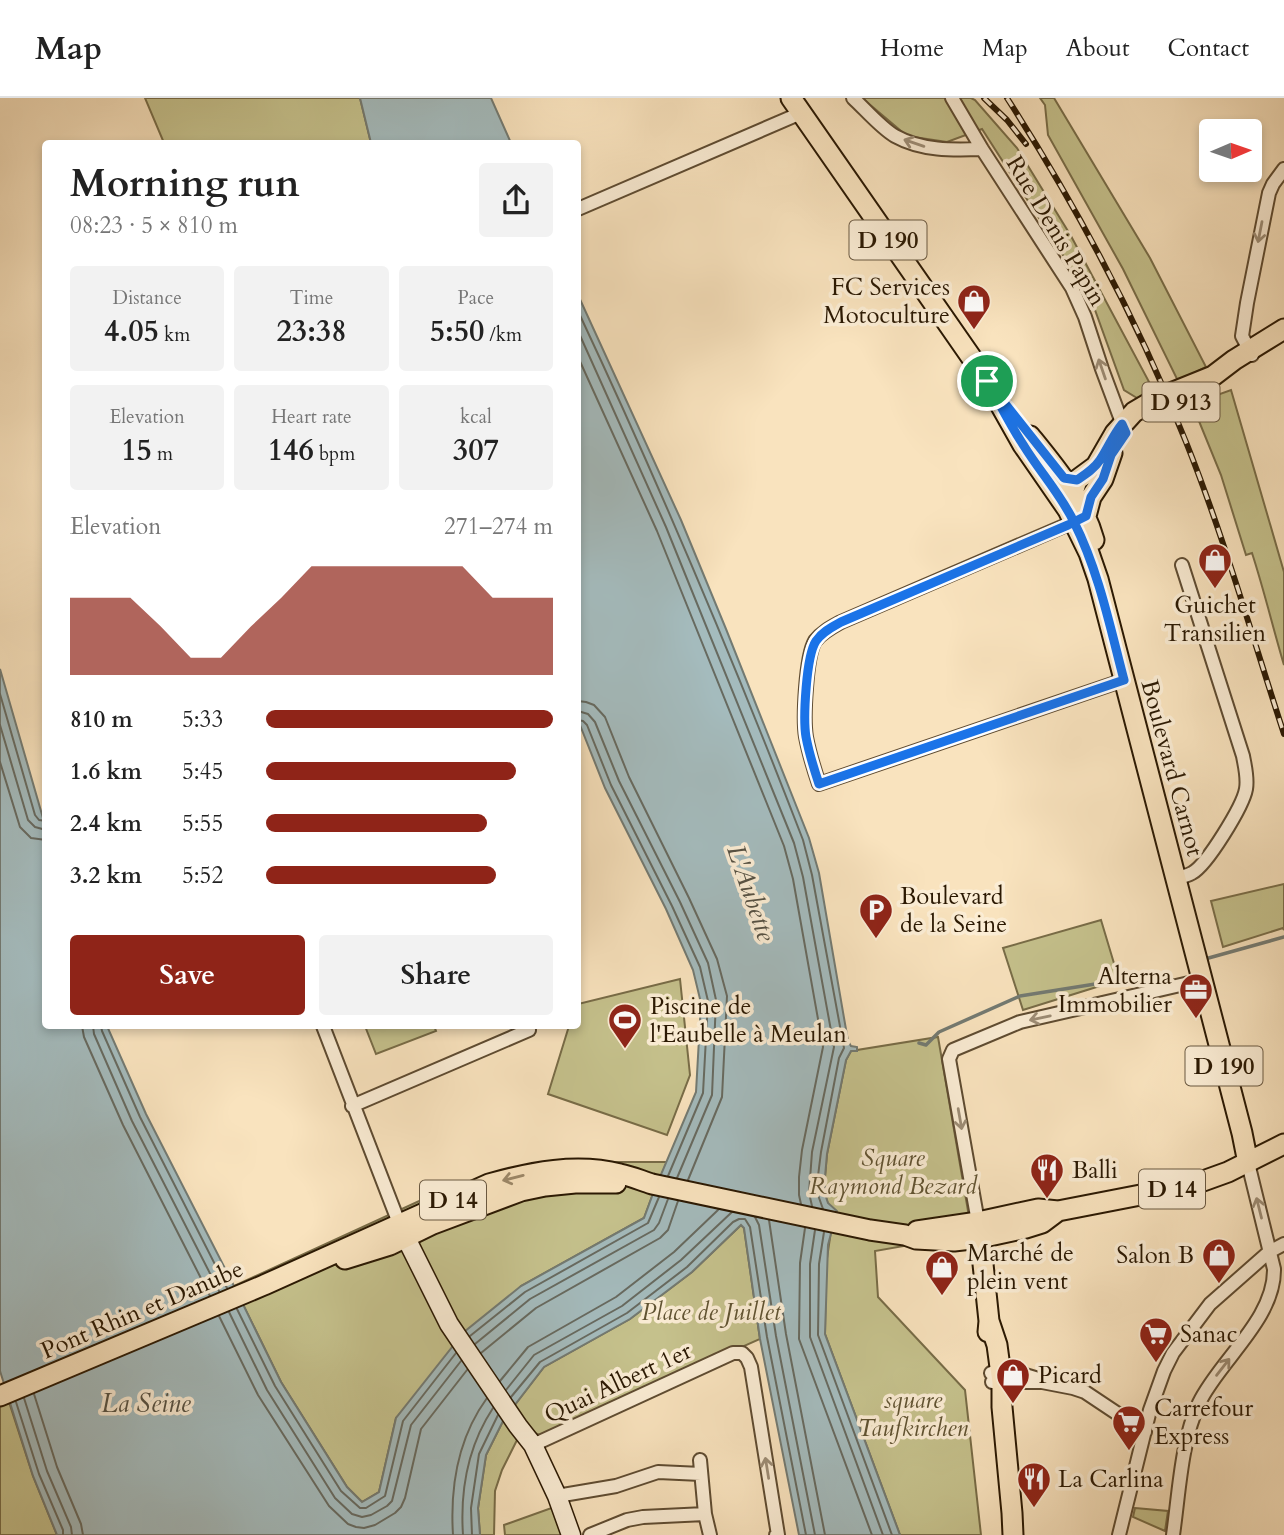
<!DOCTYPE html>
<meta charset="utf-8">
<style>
body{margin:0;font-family:Cardo,serif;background:#f2f2f2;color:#222;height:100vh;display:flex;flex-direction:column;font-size:26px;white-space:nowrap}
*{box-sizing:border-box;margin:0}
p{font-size:23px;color:#767676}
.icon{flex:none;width:38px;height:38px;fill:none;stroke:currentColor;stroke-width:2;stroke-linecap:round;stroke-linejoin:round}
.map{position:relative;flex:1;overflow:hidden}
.side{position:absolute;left:42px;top:42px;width:539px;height:889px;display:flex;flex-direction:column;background:#fff;border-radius:7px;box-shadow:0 4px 10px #0003}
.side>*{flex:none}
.needle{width:46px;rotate:88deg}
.controls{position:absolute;left:1199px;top:21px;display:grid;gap:14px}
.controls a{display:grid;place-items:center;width:63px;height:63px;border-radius:7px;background:#fff;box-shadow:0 4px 10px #0003;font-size:35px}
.pin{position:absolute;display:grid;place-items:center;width:60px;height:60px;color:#fff;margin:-30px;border:4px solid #fff;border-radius:50%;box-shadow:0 2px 7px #0007}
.round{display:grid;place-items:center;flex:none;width:74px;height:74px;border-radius:7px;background:#f2f2f2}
.overview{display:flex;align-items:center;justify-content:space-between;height:119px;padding:0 28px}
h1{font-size:38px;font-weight:700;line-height:52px}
.metrics{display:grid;grid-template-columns:repeat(3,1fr);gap:10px;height:119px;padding:7px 28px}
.metrics div{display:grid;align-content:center;border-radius:7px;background:#f2f2f2;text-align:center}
.metrics b{font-size:30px;font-weight:700}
.metrics small{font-size:19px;font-weight:400}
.metrics p{font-size:19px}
.chart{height:196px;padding:14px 28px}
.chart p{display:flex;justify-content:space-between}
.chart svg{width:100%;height:126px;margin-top:7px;fill:#8f2418;opacity:.7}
.primary-button{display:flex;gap:14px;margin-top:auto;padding:14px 28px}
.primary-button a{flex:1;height:80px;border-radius:7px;background:#8f2418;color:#fff;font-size:28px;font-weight:700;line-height:80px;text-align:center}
.primary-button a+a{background:#f2f2f2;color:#222}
ul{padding:0 28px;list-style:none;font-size:23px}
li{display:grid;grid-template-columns:112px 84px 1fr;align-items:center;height:52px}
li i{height:18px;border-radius:9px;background:#8f2418}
header{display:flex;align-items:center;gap:42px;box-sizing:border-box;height:98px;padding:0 35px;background:#fff;border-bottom:2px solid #e0e0e0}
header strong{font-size:33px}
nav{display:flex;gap:38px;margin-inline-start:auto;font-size:24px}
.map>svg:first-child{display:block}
.green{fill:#c5c18c;stroke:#786c47;stroke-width:2}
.water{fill:#a4bbbd;stroke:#737a72;stroke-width:2}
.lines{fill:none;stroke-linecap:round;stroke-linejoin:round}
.shore{stroke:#676a60;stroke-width:2}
.stream{stroke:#737a72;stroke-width:3.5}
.street-casing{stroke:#5e4b31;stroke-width:16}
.secondary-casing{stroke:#2a1802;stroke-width:21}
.primary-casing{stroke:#2a1802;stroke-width:23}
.street{stroke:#fbedd5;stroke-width:12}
.secondary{stroke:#fbedd5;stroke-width:18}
.primary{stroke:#f9e3be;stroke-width:19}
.rail-casing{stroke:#2a1802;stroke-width:6}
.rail{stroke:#fbedd5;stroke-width:3.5;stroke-dasharray:10;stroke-linecap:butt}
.oneway{stroke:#9d8d76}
.oneway2{stroke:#9c8869}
.route-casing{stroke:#fff;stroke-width:14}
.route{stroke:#1a73e8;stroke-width:9}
.labels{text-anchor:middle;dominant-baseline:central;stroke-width:7;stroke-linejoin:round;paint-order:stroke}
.shield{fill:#fbedd5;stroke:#695841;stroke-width:2}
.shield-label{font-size:23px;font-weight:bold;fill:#2a1802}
.street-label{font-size:24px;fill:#2a1802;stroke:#fbedd5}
.poi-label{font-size:24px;fill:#2a1802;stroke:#fbedd5;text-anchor:start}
.park-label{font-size:24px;font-style:italic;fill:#605332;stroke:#fbedd5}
.water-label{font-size:26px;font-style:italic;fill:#555143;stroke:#fbedd5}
</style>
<header>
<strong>Map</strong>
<nav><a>Home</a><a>Map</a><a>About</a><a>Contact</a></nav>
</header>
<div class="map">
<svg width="1284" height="1437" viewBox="0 0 1284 1437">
<rect width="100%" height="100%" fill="#f9e3be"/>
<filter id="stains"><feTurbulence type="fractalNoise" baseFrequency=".00286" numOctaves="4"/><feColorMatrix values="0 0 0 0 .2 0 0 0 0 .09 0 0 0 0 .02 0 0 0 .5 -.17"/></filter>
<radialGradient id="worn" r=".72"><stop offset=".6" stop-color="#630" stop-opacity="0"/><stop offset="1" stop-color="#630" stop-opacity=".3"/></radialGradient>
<!-- green -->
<path class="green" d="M145,0h215l11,45h-207z
M862,0h109l4,2 42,48 54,88 84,157 -18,5 -13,-8 -33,-91 -109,-170 -35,13 -40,-6z
M1040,0h14l96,160 56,109 -28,14 -55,-112 -75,-134 -3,-30z
M1231,292l53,182v93c-11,-37 -20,-75 -32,-112l-6,2 -25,-80 -29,-71z
M1284,786v46l-1,-2 -60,19 -12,-46z
M1101,822l18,60 -96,30 -20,-62z
M680,881l10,96 -23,60 -119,-41 21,-68h9v-22z
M365,928h69l2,5 -60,23z
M938,939l34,197 -97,17 3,46 87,93 16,145h-81l-75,-201 1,-69 5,-34 -3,-27 -3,-10v-17l2,-23 19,-94 5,-9z
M620,1064h47l-13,29 -10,27 -123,68 -125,132 -17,74 -17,10 -15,-15 -66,-105 -47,-96 194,-89 107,-32z
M741,1127l3,3 16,111 -218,97 -12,-5 -16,-25 30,-39 86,-48 62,-47z
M9,1304l24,74 24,59h-57v-128z
M504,1321l13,21 -15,30 -7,21 -1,44h-14l-2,-27 8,-53z
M557,1408l11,29h-63l-1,-10z
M1135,1410l33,3 -3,20 -32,-14z"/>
<!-- water -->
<path class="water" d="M360,0h131l20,45h-140z
M578,197l103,225 45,109 83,209 10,35 29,168 3,5 6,1v4h-6l-5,9 -19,94 -2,23v17l3,9 9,8 -9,34 -3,89 75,201h-101l-39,-196 -16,-111 -3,-3 -49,47 -62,47 -86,48 -40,52 -18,36 -8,53 2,27h-423l-24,-59 -33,-105v-702l45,156 1,201h61l39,88 88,172 47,96 66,105 15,15 17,-10 17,-74 68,-86 57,-46 123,-68 10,-27 42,-99 5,-89 -8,-33 -27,-61 -61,-121 -27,-68z"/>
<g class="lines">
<!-- shore -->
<path class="shore" d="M578,213c81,173 156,350 225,529l9,35 32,173 -5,10 -18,94 -3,24v19l5,14
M578,233l88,196 128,316 9,34 31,170 -22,105 -3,41 3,13
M578,259l79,174 127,315 9,33 30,168 -21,103 -3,27v18l2,9
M0,596l35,121 4,5 7,1
M578,603l8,1 8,3 11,12 24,60 60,121 28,61 10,37 -5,101 -34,83
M578,613l10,3 7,8 24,59 61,121 28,61 8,37 -4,95 -35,83
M578,622l5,1 4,4 24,60 61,121 28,61 8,34 -5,92 -35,83
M0,627l28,95 7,7 11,3
M0,664l20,65 11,11 15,2
M82,928l2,11 39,88 87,171
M93,928l1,8 38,87 87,170
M101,928l1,5 38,86 87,171
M755,1119l4,8 17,111 39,199
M769,1122l17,114 39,201
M805,1130l-5,35 -1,76 73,196
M815,1132l-5,34v73l73,198
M824,1134l-5,32 -1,71 74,200
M237,1211l38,77 66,105 19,17h6l19,-12 18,-75 53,-68
M229,1214l38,78 68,108 17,16 10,3 9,-2 16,-9 5,-5 19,-76 50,-64
M219,1218l39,79 71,111 19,18 8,3 8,1 11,-3 20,-12 6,-6 4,-9 16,-69 46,-59
M470,1238l55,-44 123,-69 11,-26
M475,1246l55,-45 124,-69 5,-7 9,-24
M481,1255l55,-45 124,-70 8,-8 10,-29
M500,1283l28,-34 88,-50 58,-45 44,-42
M506,1292l28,-35 88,-49 59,-46 51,-48
M34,1296l23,73 24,57 2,11
M511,1299l29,-35 87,-49 60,-46 46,-45 6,-3h6l5,8 17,110 39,198
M24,1300l23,73 24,56 1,8
M16,1304l23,72 24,56v5
M453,1437c-3,-48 5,-97 34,-137
M463,1437c-3,-45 5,-89 30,-127
M472,1437l-1,-27 8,-54 19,-39"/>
<!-- stream -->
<path class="stream" d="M1205,861l79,-22
M919,945l7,2 13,-13 81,-36 113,-18"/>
<!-- street casing -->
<g class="street-casing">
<path id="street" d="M853,0c12,11 28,30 42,38 27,15 57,14 87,13
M952,0l30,51 90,139 13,29 17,52 22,59
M578,111l223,-96
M1252,257l-10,-19 5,-33 22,-110 4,-9 11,-15
M1078,422l-237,102c-9,5 -19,10 -26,19 -9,15 -12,78 -9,96 3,16 8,32 13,47l305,-104
M1176,780c5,-1 11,-2 16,-5 15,-8 51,-67 54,-84 2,-11 -1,-22 -3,-33l-61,-191
M323,928l76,197
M352,1008l177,-76 -2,-4
M978,1124l-29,-163 4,-9 67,-28 182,-42
M991,1275l21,-2 23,7
M992,1284h50l31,6 12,4 60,40
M533,1347l200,-92h9l5,5 4,9 27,168h-2
M700,1362l5,54 5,21
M557,1398l59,-10 42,-14 43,2
M590,1437l37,-15 16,-3 62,-3
M1119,1437l31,-125 14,-39 9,-18 37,-49 59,-52 15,-8
M1173,1437c6,-41 8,-94 26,-132 20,-42 76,-84 75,-134l-26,-106"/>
</g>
<!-- secondary casing -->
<g class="secondary-casing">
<path id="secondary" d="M400,1128l49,98 69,102 15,19 24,51 14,39"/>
</g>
<!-- primary casing -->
<g class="primary-casing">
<path id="primary" d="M791,0l203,292
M987,283l36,64 45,65 21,43 9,26 144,554 6,30
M1030,338c26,32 53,64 64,104
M1070,404l7,-22 19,-14 19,-33 19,-21 22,-13 57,-23 21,-16 50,-31
M1086,418l5,-19 12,-18 9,-26
M979,1128l10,95 -1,11
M917,1133l61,-9 60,-13 20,2 134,-26 36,-13 56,-28
M345,1161l45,-14 43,-21 88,-33 24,-5 30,-3h41
M989,1223l8,24 5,37v25l10,106 1,22
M0,1298l264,-111 225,-101c42,-12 88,-21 131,-10 11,2 22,7 32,10l218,46 35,5 11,4 38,2 26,-3 46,-10 16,-5 16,-12"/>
</g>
<!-- street -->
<use href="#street" class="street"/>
<!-- secondary -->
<use href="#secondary" class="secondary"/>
<!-- primary -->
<use href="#primary" class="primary"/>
<!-- rail casing -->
<g class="rail-casing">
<path id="rail" d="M984,0l23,22 19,24
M1007,0c70,109 131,223 179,344 38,95 66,194 98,292"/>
</g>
<!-- rail -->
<use href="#rail" class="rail"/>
</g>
<!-- one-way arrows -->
<defs><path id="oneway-shaft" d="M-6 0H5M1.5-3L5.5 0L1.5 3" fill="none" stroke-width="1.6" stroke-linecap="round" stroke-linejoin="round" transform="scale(1.75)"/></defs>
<g class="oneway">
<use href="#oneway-shaft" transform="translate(914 45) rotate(-161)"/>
<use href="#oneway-shaft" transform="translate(1260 134) rotate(101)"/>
<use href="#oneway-shaft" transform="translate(1102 271) rotate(-109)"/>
<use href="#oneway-shaft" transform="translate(1040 920) rotate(168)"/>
<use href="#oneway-shaft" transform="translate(960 1021) rotate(80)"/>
<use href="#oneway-shaft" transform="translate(1259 1110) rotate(-104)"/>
<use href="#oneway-shaft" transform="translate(1223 1269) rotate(-52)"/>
<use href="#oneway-shaft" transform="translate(767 1370) rotate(-99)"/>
</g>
<use class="oneway2" href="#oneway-shaft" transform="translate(513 1080) rotate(166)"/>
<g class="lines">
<!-- route casing -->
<g class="route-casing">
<path id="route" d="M987,283c12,21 23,44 37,65 16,26 37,49 50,76 25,50 36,105 50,158l-305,104c-5,-15 -10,-31 -13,-47 -3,-18 0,-81 10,-96 6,-9 16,-14 25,-19l227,-97 18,-9 5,-19 12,-18 8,-24 15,-22 -4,-9c-9,11 -14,24 -22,36 -6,9 -14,14 -23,20l-13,-2 -77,-97"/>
</g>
<!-- route -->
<use href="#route" class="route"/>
</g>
<!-- icons -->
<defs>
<g id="shop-pin" transform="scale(1.75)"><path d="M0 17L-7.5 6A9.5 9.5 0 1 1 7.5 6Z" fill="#8f2418" stroke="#fbedd5"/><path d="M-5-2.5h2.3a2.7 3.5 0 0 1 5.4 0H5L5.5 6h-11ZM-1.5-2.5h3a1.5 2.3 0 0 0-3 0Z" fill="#fff"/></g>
<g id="parking-pin" transform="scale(1.75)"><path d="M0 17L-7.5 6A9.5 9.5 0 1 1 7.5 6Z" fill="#8f2418" stroke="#fbedd5"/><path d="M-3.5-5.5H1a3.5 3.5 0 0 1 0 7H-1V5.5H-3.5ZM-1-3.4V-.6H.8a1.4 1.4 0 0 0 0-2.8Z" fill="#fff"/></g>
<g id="office-pin" transform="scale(1.75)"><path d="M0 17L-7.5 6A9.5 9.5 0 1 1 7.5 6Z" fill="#8f2418" stroke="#fbedd5"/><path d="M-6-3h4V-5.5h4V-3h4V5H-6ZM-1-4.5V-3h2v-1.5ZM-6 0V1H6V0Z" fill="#fff"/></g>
<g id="stadium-pin" transform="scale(1.75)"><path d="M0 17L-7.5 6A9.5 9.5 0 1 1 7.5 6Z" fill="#8f2418" stroke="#fbedd5"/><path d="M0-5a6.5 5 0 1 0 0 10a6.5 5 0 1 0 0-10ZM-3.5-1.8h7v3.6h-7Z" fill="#fff"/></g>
<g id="restaurant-pin" transform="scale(1.75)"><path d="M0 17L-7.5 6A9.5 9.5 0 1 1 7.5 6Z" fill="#8f2418" stroke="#fbedd5"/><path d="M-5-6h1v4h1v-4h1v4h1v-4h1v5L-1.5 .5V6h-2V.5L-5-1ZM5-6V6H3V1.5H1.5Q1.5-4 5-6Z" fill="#fff"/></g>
<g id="supermarket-pin" transform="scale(1.75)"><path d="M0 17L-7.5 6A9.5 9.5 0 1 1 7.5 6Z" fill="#8f2418" stroke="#fbedd5"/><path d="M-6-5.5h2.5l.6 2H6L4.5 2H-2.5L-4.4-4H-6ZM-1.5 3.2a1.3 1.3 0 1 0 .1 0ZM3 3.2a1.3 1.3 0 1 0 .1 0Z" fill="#fff"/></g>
</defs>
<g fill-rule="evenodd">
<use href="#shop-pin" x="974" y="203"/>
<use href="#shop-pin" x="1215" y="462"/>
<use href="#parking-pin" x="876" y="812"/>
<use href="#office-pin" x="1196" y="892"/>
<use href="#stadium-pin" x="625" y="922"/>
<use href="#restaurant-pin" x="1047" y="1072"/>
<use href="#shop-pin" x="1219" y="1157"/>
<use href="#shop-pin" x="942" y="1169"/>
<use href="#supermarket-pin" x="1156" y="1236"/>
<use href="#shop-pin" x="1013" y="1277"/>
<use href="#supermarket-pin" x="1129" y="1324"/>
<use href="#restaurant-pin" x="1034" y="1381"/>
</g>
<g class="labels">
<!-- shield labels -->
<g class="shield">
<rect x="849.5" y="122.5" width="77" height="39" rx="5"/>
<rect x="1142.5" y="284.5" width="77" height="39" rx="5"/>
<rect x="1185.5" y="948.5" width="77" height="39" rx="5"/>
<rect x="1139" y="1071.5" width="66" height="39" rx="5"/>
<rect x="420" y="1082.5" width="66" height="39" rx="5"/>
</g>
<g class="shield-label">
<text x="888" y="142">D 190</text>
<text x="1181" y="304">D 913</text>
<text x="1224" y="968">D 190</text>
<text x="1172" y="1091">D 14</text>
<text x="453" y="1102">D 14</text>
</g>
<!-- street labels -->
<g class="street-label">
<text transform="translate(1056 133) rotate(59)">Rue Denis Papin</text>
<text transform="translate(1172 670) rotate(75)">Boulevard Carnot</text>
<text transform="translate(142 1212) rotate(-23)">Pont Rhin et Danube</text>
<text transform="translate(618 1285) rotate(-25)">Quai Albert 1er</text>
</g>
<!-- poi labels -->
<g class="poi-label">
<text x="950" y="189" text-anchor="end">FC Services<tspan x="950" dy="28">Motoculture</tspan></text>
<text x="1215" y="507" text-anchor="middle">Guichet<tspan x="1215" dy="28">Transilien</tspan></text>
<text x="900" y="798">Boulevard<tspan x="900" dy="28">de la Seine</tspan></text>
<text x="1172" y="878" text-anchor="end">Alterna<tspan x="1172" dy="28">Immobilier</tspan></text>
<text x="650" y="908">Piscine de<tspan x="650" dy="28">l'Eaubelle à Meulan</tspan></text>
<text x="1072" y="1072">Balli</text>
<text x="967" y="1155">Marché de<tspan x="967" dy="28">plein vent</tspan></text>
<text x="1194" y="1157" text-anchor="end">Salon B</text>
<text x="1180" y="1236">Sanac</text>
<text x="1038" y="1277">Picard</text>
<text x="1154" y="1310">Carrefour<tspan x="1154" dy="28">Express</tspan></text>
<text x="1058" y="1381">La Carlina</text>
</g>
<!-- park labels -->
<g class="park-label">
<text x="893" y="1060">Square<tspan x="893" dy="28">Raymond Bezard</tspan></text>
<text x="711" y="1214">Place de Juillet</text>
<text x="913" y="1302">square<tspan x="913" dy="28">Taufkirchen</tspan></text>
</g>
<!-- water labels -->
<g class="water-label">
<text transform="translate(751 795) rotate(71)">L'Aubette</text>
<text x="146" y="1305">La Seine</text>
</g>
</g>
<rect width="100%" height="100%" filter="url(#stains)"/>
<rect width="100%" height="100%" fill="url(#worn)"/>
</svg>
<div class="controls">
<a><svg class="needle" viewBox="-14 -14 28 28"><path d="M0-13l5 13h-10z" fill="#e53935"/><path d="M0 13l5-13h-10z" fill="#767676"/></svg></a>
</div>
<div class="pin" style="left:987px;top:283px;background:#1e9e55"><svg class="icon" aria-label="arrive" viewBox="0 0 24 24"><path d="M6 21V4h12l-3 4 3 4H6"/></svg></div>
<section class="side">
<div class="overview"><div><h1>Morning run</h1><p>08:23 · 5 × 810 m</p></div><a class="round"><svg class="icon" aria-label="share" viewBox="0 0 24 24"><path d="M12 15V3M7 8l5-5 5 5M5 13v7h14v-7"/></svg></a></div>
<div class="metrics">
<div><p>Distance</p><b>4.05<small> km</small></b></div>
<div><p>Time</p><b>23:38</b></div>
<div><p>Pace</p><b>5:50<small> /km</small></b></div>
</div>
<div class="metrics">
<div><p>Elevation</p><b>15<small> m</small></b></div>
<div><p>Heart rate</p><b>146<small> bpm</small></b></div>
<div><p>kcal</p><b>307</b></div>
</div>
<div class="chart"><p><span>Elevation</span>271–274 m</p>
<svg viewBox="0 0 160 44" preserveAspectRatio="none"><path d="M0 44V17L10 17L20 17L30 27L40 38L50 38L60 27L70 17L80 6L90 6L100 6L110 6L120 6L130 6L140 17L150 17L160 17V44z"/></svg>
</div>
<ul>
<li><b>810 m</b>5:33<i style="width:100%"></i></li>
<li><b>1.6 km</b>5:45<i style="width:87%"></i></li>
<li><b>2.4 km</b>5:55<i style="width:77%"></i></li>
<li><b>3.2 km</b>5:52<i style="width:80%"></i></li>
</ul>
<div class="primary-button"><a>Save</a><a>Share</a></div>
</section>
</div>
